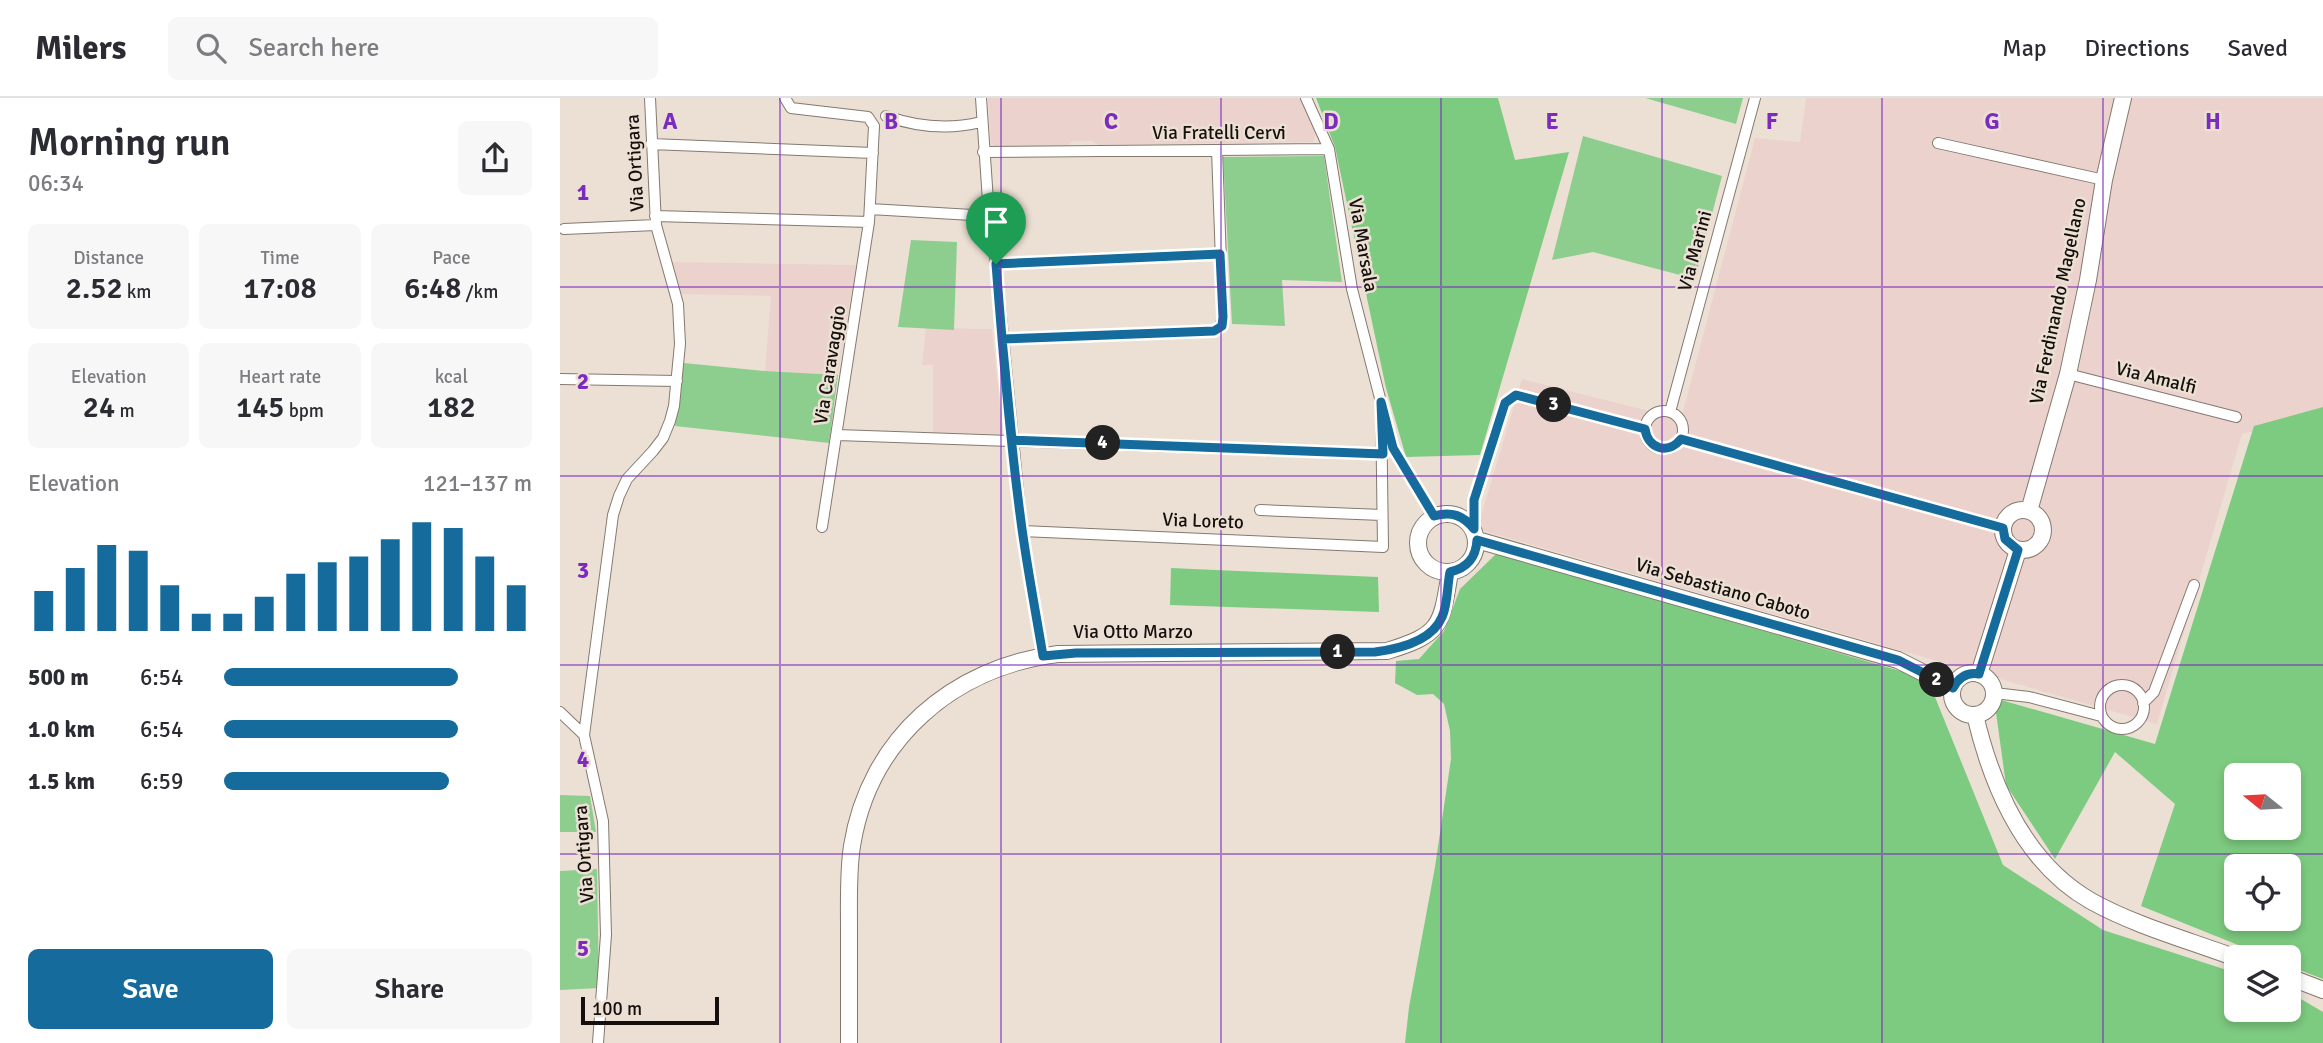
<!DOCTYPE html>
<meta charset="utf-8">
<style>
body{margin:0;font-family:Signika,sans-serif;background:#f7f7f7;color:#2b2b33;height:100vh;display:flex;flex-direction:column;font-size:26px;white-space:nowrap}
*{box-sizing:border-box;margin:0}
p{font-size:23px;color:#7c7c81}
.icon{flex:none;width:38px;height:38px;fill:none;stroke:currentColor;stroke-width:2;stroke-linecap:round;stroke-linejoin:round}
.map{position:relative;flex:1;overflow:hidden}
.drawer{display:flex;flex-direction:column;background:#fff;width:560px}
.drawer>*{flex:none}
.needle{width:46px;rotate:288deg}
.controls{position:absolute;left:1664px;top:665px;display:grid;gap:14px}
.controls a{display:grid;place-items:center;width:77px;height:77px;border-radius:10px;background:#fff;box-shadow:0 4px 10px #0003;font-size:35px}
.scale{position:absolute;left:21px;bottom:18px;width:138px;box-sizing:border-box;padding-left:7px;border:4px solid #15100d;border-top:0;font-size:19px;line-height:24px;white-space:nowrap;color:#15100d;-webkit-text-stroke:5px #ece0d4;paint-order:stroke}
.pin{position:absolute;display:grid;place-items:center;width:60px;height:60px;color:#fff;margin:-72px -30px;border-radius:50% 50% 50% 0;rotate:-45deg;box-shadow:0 0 7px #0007}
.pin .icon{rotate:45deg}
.km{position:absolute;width:35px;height:35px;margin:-18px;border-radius:50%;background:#222;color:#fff;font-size:19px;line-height:35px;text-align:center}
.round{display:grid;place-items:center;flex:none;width:74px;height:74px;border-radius:10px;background:#f7f7f7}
.overview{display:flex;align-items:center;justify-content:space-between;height:119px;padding:0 28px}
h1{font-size:38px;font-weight:600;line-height:52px}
.stats{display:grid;grid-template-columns:repeat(3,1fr);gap:10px;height:119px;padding:7px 28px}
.stats div{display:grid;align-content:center;border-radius:10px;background:#f7f7f7;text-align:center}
.stats b{font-size:30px;font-weight:600}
.stats small{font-size:19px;font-weight:400}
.stats p{font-size:19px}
.chart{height:196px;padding:14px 28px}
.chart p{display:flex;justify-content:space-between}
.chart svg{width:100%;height:126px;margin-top:7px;stroke:#156b9c;stroke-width:6}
.cta{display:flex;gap:14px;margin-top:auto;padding:14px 28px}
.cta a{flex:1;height:80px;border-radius:10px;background:#156b9c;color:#fff;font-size:28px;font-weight:600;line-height:80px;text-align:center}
.cta a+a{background:#f7f7f7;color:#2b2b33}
ul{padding:0 28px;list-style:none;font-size:23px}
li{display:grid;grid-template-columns:112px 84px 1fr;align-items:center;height:52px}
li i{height:18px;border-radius:9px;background:#156b9c}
header{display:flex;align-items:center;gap:42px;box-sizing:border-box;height:98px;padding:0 35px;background:#fff;border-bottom:2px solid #e1e1e2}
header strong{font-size:33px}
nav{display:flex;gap:38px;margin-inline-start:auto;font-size:24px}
.search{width:490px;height:63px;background:#f7f7f7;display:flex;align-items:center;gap:18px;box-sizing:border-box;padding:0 24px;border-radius:10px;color:#7c7c81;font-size:26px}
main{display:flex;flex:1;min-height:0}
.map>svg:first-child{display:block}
.industrial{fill:#ecd2cc}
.green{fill:#8dce8f}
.forest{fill:#7dcb80;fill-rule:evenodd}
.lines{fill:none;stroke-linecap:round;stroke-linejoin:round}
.street-casing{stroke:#84796f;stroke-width:12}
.secondary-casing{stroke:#84796f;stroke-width:18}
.street{stroke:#fff;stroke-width:10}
.secondary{stroke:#fff;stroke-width:16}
.route-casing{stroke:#fff;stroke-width:14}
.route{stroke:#156b9c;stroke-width:9}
.grid{fill:none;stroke:#7b2cbf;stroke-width:2;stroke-opacity:0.55}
.labels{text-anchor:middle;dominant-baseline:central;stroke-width:5;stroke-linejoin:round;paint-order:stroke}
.street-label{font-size:19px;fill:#15100d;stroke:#ece0d4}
.grid-label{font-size:23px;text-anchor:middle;font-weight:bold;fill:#7b2cbf;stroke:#ece0d4;stroke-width:5;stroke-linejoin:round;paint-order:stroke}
</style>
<header>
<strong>Milers</strong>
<div class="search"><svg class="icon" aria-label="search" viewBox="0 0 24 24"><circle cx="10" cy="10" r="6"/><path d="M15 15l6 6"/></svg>Search here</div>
<nav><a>Map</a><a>Directions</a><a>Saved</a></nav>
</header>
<main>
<section class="drawer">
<div class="overview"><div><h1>Morning run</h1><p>06:34</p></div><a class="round"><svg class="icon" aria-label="share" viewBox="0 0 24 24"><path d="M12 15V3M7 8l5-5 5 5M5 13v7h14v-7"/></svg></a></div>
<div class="stats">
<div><p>Distance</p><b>2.52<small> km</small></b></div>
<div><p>Time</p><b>17:08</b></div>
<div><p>Pace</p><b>6:48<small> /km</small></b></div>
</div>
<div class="stats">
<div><p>Elevation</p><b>24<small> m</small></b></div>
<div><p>Heart rate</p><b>145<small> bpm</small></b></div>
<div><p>kcal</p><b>182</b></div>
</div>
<div class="chart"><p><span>Elevation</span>121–137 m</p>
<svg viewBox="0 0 160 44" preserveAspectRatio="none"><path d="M5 44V30M15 44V22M25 44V14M35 44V16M45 44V28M55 44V38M65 44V38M75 44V32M85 44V24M95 44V20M105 44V18M115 44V12M125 44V6M135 44V8M145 44V18M155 44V28"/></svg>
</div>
<ul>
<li><b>500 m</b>6:54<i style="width:76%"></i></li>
<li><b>1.0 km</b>6:54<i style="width:76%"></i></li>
<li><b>1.5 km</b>6:59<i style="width:73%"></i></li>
</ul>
<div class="cta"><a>Save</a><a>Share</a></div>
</section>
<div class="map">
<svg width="1763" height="945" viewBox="0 0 1763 945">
<rect width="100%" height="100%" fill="#ece0d4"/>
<!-- industrial -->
<path class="industrial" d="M428,0h312l16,35 -3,9 -215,3 -6,-4h-20l-6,7h-70l-5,-5z
M1246,0h517v316l-81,20 -85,290 -680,-195 45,-150 159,40 74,-281 45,4z
M113,164l183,3 -18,110 -73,-4 6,-75 -90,-2z
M366,230l66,1 11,105 -70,-1v-68h-11z"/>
<!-- green -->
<path class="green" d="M1085,0h98l-7,26z
M1023,38l139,40 -27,103 -102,-27 -41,8z
M764,58l18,126 -60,-2 3,46 -53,-2 -9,-167z
M351,142l46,2 -3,88 -56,-3z
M124,265l81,8 73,4 -9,68 -154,-17z
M0,697l30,1 6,36h-36z
M37,771l2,119 -39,2v-119z"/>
<!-- forest -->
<path class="forest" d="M756,0h182l17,62 54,-8 -89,303 -74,2 -20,-69 -51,-241z
M1763,309v572l-34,-13v-9h-21l-127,-51 34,-102 -60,-52 -60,107 -49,-74 -12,-87 161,46 99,-318zM1676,677h53v53h-53zM1676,768h53v53h-53z
M937,455l434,127 4,17 68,168 100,65 133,43v37h53v-18l34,20v31h-918l4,-36 26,-140 16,-108 -1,-28 -6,-27 -11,-10 -16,1 -22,-12 1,-22 23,-2 25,-28 16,-42z
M611,470l207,9 1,35 -209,-7z"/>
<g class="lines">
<!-- street casing -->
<g class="street-casing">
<path id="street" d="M225,0l6,10 77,9 6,9 -5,96 -47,305
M421,0l8,118 7,48 26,267 21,125
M326,18c31,11 63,14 95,6
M1378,45l166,37
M91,46l222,9
M423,54l346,-3
M310,111l119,7
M95,118l214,6
M4,131l92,-4
M436,166l224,-10
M442,241l212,-8 5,-2 4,-12 -6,-167
M1508,276l168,43
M0,281l117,2
M1085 332a19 19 0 1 1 38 0a19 19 0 1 1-38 0Z
M1110,314l85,-314
M826,325l7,25 41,68
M277,337l546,19
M1121,341l321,89
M700,412l122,5
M914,431v-29l31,-97 10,-8 130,34
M462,433l361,16 -2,-145 -29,-113 -23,-140 -23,-51
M1540 609a22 22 0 1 1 44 0a22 22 0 1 1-44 0Z
M1434,595l35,4 72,19
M1583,605l11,-11 40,-107
M0,614l24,23
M38,945l8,-108 -3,-114 -19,-86 29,-220 6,-19 8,-17 26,-28 10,-13 7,-17 4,-15 6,-62 -2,-40 -22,-79 -6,-127"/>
</g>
<!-- secondary casing -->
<g class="secondary-casing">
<path id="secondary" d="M1443 432a20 20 0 1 1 40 0a20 20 0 1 1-40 0Z
M1469,413l39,-137 20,-94 16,-100 19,-82
M858 445a29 29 0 1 1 58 0a29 29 0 1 1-58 0Z
M917,442l421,120 55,28
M1392 596a21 21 0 1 1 42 0a21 21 0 1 1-42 0Z
M1419,576l39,-124
M1415,617c17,72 49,148 116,186 45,25 97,39 145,57
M1729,879l34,13
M289,945c0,-39 0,-78 0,-117 0,-27 -1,-54 3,-80 17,-107 101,-179 206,-192l329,-3c55,-17 54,-25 63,-79"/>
</g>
<!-- street -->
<use href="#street" class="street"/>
<!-- secondary -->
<use href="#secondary" class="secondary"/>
</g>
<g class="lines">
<!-- route casing -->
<g class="route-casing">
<path id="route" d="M436,166c7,89 14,177 26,265 6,43 14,85 21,127l33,-3 299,-1c23,-3 57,-11 67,-35 6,-13 5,-31 8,-45 17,-4 26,-14 27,-32l421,120 55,28c6,-11 14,-16 26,-14l39,-124 -13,-11 -2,-11 -322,-89c-13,16 -33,10 -36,-10l-129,-34 -11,8 -31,97v29c-11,-14 -23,-18 -40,-13l-41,-68 -12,-46 2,52 -371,-14 -10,-101 212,-8 8,-5 1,-9 -3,-63 -224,10"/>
</g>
<!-- route -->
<use href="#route" class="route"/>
</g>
<!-- grid -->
<path class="grid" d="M220,0v945M441,0v945M661,0v945M881,0v945M1102,0v945M1322,0v945M1543,0v945M0,189h1763M0,378h1763M0,567h1763M0,756h1763"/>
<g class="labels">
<!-- street labels -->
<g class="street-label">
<text x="659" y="35">Via Fratelli Cervi</text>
<text transform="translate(75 65) rotate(-93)">Via Ortigara</text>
<text transform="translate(803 147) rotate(80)">Via Marsala</text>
<text transform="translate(1135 153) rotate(-75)">Via Marini</text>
<text transform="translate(1498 203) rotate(-78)">Via Ferdinando Magellano</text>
<text transform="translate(270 267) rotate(-81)">Via Caravaggio</text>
<text transform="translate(1596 280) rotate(14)">Via Amalfi</text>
<text transform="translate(643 423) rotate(2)">Via Loreto</text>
<text transform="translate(1163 491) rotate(16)">Via Sebastiano Caboto</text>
<text x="573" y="534">Via Otto Marzo</text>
<text transform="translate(24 756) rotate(-94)">Via Ortigara</text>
</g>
</g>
<g class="grid-label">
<text x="110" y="31">A</text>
<text x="331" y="31">B</text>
<text x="551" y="31">C</text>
<text x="771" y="31">D</text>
<text x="992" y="31">E</text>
<text x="1212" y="31">F</text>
<text x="1432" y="31">G</text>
<text x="1653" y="31">H</text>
<text x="23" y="102">1</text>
<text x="23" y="291">2</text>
<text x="23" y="480">3</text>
<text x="23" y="669">4</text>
<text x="23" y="858">5</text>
</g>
</svg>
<div class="controls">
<a><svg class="needle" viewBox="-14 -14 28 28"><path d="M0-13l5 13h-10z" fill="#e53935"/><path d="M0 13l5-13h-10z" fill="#7c7c81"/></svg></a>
<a><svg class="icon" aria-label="locate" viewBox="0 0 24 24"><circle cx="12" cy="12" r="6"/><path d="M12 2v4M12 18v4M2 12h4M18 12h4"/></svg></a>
<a><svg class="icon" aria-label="layers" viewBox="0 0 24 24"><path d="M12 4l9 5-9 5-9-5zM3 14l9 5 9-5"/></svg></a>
</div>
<div class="scale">100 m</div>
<div class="pin" style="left:436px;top:166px;background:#1e9e55"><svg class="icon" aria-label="arrive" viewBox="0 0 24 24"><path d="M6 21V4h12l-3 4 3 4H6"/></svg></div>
<b class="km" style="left:778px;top:554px">1</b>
<b class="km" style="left:1377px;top:582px">2</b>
<b class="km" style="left:994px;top:307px">3</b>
<b class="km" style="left:543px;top:345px">4</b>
</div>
</main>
